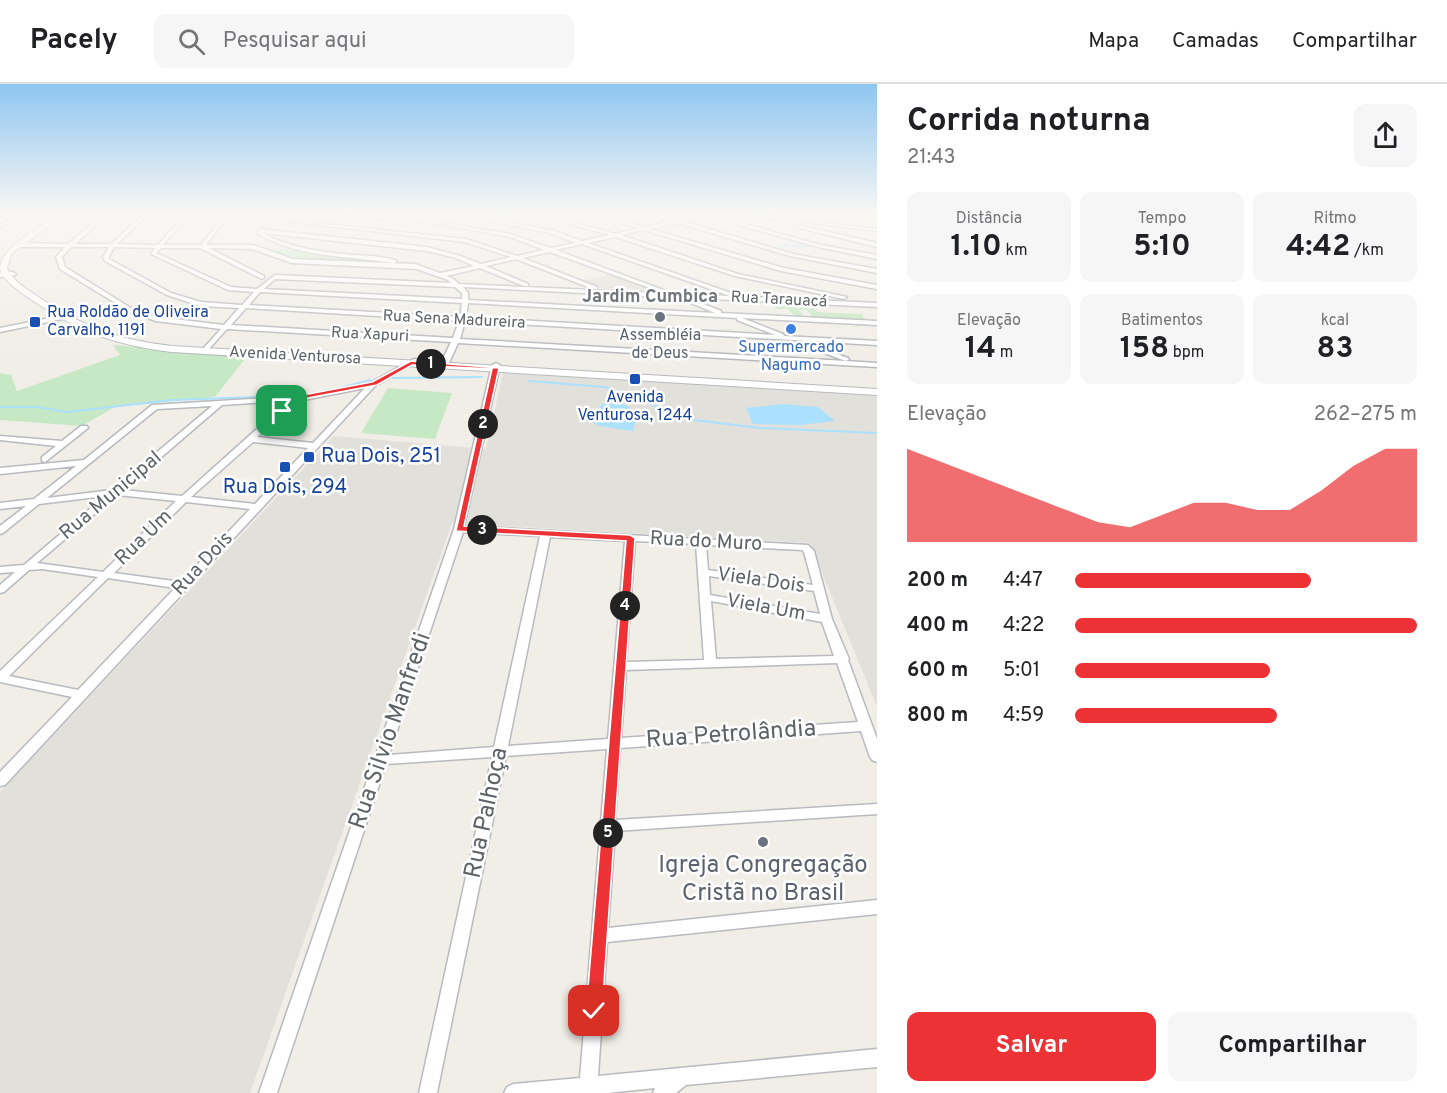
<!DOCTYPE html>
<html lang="pt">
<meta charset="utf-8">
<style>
body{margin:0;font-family:Overpass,sans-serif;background:#f6f6f6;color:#202124;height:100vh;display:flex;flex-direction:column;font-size:22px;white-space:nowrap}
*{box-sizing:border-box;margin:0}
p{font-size:20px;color:#757577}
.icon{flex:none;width:33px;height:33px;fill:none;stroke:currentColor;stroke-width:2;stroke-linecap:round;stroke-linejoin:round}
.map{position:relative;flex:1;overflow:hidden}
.panel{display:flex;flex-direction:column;background:#fff;width:570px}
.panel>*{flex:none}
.pin{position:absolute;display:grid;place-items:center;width:51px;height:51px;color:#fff;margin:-26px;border-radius:12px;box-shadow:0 3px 9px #0006}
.km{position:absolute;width:30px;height:30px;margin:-15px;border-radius:50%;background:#222;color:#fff;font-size:16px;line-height:30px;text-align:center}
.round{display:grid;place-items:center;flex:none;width:63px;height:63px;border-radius:12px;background:#f6f6f6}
.headline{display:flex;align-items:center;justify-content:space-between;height:102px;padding:0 30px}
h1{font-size:33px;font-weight:700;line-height:45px}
.stats{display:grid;grid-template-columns:repeat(3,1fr);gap:9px;height:102px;padding:6px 30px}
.stats div{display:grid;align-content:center;border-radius:12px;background:#f6f6f6;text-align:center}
.stats b{font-size:30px;font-weight:700}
.stats small{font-size:16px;font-weight:400}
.stats p{font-size:16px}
.chart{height:168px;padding:12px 30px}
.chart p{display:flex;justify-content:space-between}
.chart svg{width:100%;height:108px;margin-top:6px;fill:#ec3234;opacity:.7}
.primary-button{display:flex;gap:12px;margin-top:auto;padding:12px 30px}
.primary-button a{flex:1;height:69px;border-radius:12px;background:#ec3234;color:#fff;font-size:24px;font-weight:700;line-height:69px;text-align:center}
.primary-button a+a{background:#f6f6f6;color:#202124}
ul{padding:0 30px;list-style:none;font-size:20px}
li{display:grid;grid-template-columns:96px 72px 1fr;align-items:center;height:45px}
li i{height:15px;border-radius:8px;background:#ec3234}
header{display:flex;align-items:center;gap:36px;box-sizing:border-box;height:84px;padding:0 30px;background:#fff;border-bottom:2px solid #e0e0e0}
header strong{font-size:28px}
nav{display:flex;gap:33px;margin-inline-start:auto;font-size:21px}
.search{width:420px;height:54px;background:#f6f6f6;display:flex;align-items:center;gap:15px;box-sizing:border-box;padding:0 21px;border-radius:12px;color:#757577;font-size:22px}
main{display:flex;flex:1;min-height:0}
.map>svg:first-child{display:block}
.industrial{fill:#e2e0db}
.education{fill:#e3dfd8}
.green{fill:#c7e8c4}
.water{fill:#a9e1ff}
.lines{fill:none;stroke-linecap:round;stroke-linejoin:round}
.stream-far1{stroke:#a9e1ff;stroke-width:1.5}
.stream{stroke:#a9e1ff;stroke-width:2}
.minor-casing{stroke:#b7babe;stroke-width:3}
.tertiary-casing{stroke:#b7babe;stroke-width:2}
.minor{fill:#fff;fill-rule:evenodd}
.tertiary{fill:#fff;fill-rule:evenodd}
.route{fill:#ec3234;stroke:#fff;stroke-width:1.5}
.worship-dot{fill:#6b7280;stroke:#fff;stroke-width:2}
.transit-dot{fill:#1a4fb4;stroke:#fff;stroke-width:2}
.shop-dot{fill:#3f7fe0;stroke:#fff;stroke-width:2}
.labels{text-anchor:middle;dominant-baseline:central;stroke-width:5;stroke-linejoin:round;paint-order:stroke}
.far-street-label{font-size:16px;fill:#5e6367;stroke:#fff}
.far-transit-label{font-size:16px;fill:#164399;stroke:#fff;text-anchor:start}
.far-worship-label{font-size:16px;fill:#5b616d;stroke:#fff}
.far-shop-label{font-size:16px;fill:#366cbe;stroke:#fff}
.far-quarter-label{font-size:18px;font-weight:bold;fill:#6f7579;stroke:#fff}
.transit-label{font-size:20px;fill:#164399;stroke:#fff;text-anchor:start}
.street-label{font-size:20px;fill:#5e6367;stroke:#fff}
.near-street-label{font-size:24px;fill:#5e6367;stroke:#fff}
.near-worship-label{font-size:24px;fill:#5b616d;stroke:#fff}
</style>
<header>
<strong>Pacely</strong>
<div class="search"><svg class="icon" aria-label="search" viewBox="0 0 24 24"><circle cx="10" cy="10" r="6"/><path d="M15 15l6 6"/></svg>Pesquisar aqui</div>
<nav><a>Mapa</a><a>Camadas</a><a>Compartilhar</a></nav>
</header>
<main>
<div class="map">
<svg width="877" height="1009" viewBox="0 0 877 1009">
<rect width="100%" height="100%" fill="#f1eee7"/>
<!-- industrial -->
<path class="industrial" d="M503,289l374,22v312l-67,-164 -358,-20 -202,570h-250v-301l334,-356 152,13z"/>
<!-- education -->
<path class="education" d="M612,190l35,14 4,2 -47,-1 -23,-8z"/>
<!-- green -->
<path class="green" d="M286,165l114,14 -110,-4 -21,-8z
M773,218l36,1 8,9 45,2 3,6 -52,-2 -6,-8h-8l6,7h-9l-8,-8h-12z
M113,261l135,10 -33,42 -100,10 -33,19 -82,-6v-47l11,2 6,16 103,-36z
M388,304l64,5 -17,46 -74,-6z"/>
<!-- water -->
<path class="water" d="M605,319l21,2 11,8 -4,18 -33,-5 -7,-3 8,-18z
M784,320l34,3 17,14 -35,4 -47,-1 -7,-16z"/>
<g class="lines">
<!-- stream-far1 -->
<path class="stream-far1" d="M779,162h33
M830,163l28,5"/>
<!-- stream -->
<path class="stream" d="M392,294l90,-1
M529,297l76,6 89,33 66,8 117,5
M333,306l37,-10
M0,323h37l30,5 105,-12 140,-5"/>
<!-- minor casing -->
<g class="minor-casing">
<path id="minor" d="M22,129h6l-28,15v-3z
M105,129h5l-35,31h36l34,-31h5l-33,31 41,1 28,-32h5l-28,32h38l25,-32h5l-25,32h47l40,14 122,5 25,9 34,-7 -18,-8 -29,-7 -164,-18c29,16 59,19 92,22 13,1 30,1 42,6l-3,2c-47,-7 -94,-5 -136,-29l-1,-3 3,-2 167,18 33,9 21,8 30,-7 -46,-15 -198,-23 2,-1 197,21 51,17 27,-6 -34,-13 -65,-12 -112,-12h18l94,10 66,11 39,14 26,-5 -26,-10 -102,-20h10l93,17 31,11 28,-6 -82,-22h9l79,21 23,-6 -49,-15h8l47,14 26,-6 -24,-8c10,0 19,5 29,6 12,2 26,-6 39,-6l-3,2 109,30 56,10v4l-59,-12 -112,-31 -23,5 110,33 84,15v4l-87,-17 -113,-33 -27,6 134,39 93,17v4l-96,-18 -137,-41 -23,5 117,39 109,23 -3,2 -109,-23 -120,-39 -27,6 146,51 -1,2 144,7v4l-188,-9 32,13v2l156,8v4l-135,-7 41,16 1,2 93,5v4l-412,-24 -5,18 386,22 -47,-17v-2l2,-1 47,17 1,1 -3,2 31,2v4l-419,-24 -10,22 -4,2 -4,-2 11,-23 -224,-13 -20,22 -2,1 -3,-2 19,-21 -65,-8 -26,-9 -70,-43 -4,-12 9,-10h-46l-3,-2 3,-2 49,1zM582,160l148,52 -271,-12 -7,-6 -6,-2 34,-8 44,18h4v-2l-42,-18 30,-7 77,30h4v-2l-74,-29 27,-6 111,40 5,-1 -110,-41zM71,163h38l-6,10 2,4 62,34 33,11 39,2 -15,17 -67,-8 -23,-7 -69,-43 -3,-10zM114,163l41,1 -4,6 77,36 26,2 -12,13 -41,-3 -30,-9 -62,-34v-2zM161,164h39l62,31 2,-1v-2l-55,-28 43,1 40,14 125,6 31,11 3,3 -176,-8 -18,14 -26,-2 -75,-34zM275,195l180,8 7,6v6l-198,-10zM463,203l221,11v2l31,13 -247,-13v-7zM260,208l202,11 -2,14 -211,-12zM468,219l269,15v2l38,15 -309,-18zM246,224l213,13 -6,17 -222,-13z
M731,129h15l131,16v2z
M798,141l79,18v4l-81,-20z
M13,188l3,2 -1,1 -15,2v-4z
M70,230l3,2 -1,1 -72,15v-4z
M414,275l5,1 -44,26 -370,399 -5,1v-14l72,-75 -72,-15v-11l98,-94 -56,-8 -13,1 -25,22 -4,1v-8l15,-13 -15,1v-6l24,-2 81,-69 -66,8 -36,29 -3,1v-8l26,-20 -26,3v-6l34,-4 42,-33 -76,8v-6l84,-8 68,-55 152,-9 66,-13zM365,304l-52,55 -56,-6 28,-24 7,-12 12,-1zM285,317l-6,8 -97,87 -59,-6 99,-85zM212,322l-100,84 -65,8 110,-89zM253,358l55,6 -53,56 -64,-7zM117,411l59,6 -73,71 -66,-9zM186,418l64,7 -69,73 -67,-9zM108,494l67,10 -97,102 -69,-14z
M496,279l4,2 -36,161 344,19 6,6 18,68 17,40 -1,1 29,79v23l-5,-2 -2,-3 -9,-26 -241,17 -5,72 262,-16v10l-262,17 -7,97 269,-28v14l-270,28 -9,134 279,-27v18l-191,18 -10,8h-23l2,-5 -48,5h-103l3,-6 6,-3 67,-6 27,-329 -101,7 -69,337h-18l73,-336 -106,7 -109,329h-18l195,-564 38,-164zM463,448l77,4 -46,211 -105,8zM550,453l75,4 -17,198 -100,7zM635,457l61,3 8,116 -78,2zM706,461l96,5 2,2 9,33 -105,-15zM709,492l105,15 6,23 -110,-19zM711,517l111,21 12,34 -118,3zM837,579l21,59 -237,16 5,-68z
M81,342h6l1,2 -43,34 -3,-1v-4l14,-11 -56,-6v-4l62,5z"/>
</g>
<!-- tertiary casing -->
<g class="tertiary-casing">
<path id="tertiary" d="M61,129h7l-56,40 -5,15c6,13 18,20 30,28 45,31 82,44 135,50l705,43v6l-705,-43c-63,-8 -97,-22 -149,-58 -7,-6 -23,-16 -23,-27 2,-21 45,-43 61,-54z"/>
</g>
<!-- minor -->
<use href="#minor" class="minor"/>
<!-- tertiary -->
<use href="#tertiary" class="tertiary"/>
</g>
<!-- sky -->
<linearGradient id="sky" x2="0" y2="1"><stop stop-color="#8fc6f1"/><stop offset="0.48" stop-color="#f9f7f4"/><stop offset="1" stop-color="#f9f7f4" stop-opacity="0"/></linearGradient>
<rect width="877" height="270" fill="url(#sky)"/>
<!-- route -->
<path class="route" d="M411,277l88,7 -35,158 166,9 5,3 -33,473 -3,5 -5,2 -6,-2 -2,-5 40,-470 -170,-10 36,-162 -80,-4 -35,20 -85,16 -8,11 -6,-1 9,-13 85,-16z"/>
<!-- markers -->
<g class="worship-dot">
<circle cx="660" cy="233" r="6"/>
<circle cx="763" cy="758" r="6"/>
</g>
<g class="transit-dot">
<rect x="29" y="232" width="12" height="12" rx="3"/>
<rect x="629" y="289" width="12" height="12" rx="3"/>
<rect x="303" y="367" width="12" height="12" rx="3"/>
<rect x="279" y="377" width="12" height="12" rx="3"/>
</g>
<circle class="shop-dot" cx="791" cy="245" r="6"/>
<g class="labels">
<!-- far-street labels -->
<g class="far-street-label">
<text transform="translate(779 216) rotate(3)">Rua Tarauacá</text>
<text transform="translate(454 236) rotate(3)">Rua Sena Madureira</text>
<text transform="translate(370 251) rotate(3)">Rua Xapuri</text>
<text transform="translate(295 272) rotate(3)">Avenida Venturosa</text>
</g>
<!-- far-transit labels -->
<g class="far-transit-label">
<text x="47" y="229">Rua Roldão de Oliveira<tspan x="47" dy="18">Carvalho, 1191</tspan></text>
<text x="635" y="314" text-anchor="middle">Avenida<tspan x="635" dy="18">Venturosa, 1244</tspan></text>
</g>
<!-- far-worship labels -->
<g class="far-worship-label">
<text x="660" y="252">Assembléia<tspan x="660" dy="18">de Deus</tspan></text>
</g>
<!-- far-shop labels -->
<g class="far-shop-label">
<text x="791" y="264">Supermercado<tspan x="791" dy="18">Nagumo</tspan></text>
</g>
<!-- far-quarter labels -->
<g class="far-quarter-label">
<text x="650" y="213">Jardim Cumbica</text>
</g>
<!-- transit labels -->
<g class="transit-label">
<text x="321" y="373">Rua Dois, 251</text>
<text x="285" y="404" text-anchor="middle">Rua Dois, 294</text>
</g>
<!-- street labels -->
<g class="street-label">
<text transform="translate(111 412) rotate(-40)">Rua Municipal</text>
<text transform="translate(144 454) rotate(-44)">Rua Um</text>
<text transform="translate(706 458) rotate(3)">Rua do Muro</text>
<text transform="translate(203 480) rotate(-47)">Rua Dois</text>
<text transform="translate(761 497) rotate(8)">Viela Dois</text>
<text transform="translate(766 524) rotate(10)">Viela Um</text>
</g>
<!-- near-street labels -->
<g class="near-street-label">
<text transform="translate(391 647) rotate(-71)">Rua Silvio Manfredi</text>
<text transform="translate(731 651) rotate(-4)">Rua Petrolândia</text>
<text transform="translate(487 729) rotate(-78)">Rua Palhoça</text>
</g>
<!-- near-worship labels -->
<g class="near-worship-label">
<text x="763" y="782">Igreja Congregação<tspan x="763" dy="28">Cristã no Brasil</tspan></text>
</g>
</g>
</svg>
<div class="pin" style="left:282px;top:327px;background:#1e9e55"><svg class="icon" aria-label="arrive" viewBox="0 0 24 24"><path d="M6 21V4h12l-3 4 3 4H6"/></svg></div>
<div class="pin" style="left:594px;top:927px;background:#d93025"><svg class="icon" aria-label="check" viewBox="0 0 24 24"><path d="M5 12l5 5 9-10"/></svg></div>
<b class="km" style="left:431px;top:280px">1</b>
<b class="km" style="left:483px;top:340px">2</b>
<b class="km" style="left:482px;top:446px">3</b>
<b class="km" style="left:625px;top:522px">4</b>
<b class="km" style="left:608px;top:749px">5</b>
</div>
<section class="panel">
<div class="headline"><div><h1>Corrida noturna</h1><p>21:43</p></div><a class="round"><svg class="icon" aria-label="share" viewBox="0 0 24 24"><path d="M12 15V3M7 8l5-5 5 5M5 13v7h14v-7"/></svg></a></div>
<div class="stats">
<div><p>Distância</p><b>1.10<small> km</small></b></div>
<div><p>Tempo</p><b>5:10</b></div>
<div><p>Ritmo</p><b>4:42<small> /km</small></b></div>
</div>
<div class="stats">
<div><p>Elevação</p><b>14<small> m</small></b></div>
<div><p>Batimentos</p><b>158<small> bpm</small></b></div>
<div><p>kcal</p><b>83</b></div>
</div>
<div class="chart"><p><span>Elevação</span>262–275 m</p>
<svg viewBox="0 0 160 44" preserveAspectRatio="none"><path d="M0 44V6L10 11L20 16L30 21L40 26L50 31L60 36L70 38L80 33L90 28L100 28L110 31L120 31L130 23L140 13L150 6L160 6V44z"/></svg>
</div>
<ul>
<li><b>200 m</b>4:47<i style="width:69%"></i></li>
<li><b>400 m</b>4:22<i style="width:100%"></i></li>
<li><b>600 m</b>5:01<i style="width:57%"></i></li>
<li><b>800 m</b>4:59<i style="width:59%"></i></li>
</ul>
<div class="primary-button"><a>Salvar</a><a>Compartilhar</a></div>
</section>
</main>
